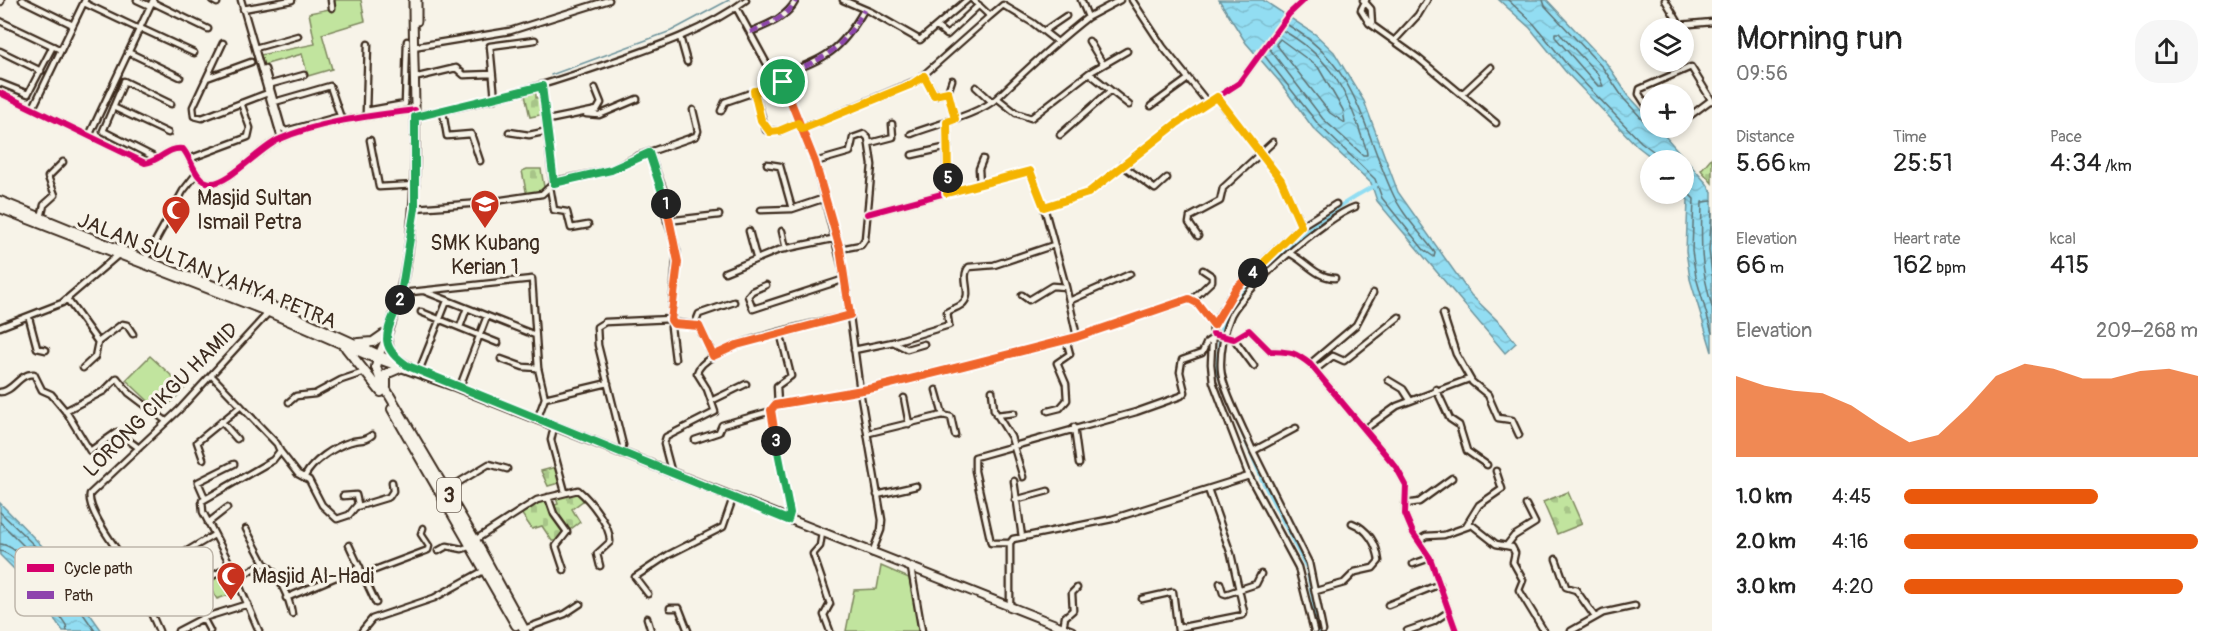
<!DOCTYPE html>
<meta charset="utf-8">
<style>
body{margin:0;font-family:Pangolin,sans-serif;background:#f6f6f6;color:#222;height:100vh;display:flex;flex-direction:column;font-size:22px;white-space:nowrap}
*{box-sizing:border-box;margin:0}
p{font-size:20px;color:#767676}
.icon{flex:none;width:33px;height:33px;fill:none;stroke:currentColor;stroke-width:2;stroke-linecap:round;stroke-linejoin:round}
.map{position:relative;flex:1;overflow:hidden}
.panel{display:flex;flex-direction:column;background:#fff;width:510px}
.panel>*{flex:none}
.fabs{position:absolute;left:1640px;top:18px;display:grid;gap:12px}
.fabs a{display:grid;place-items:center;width:54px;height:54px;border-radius:50%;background:#fff;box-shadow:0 3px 9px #0003;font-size:30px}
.pin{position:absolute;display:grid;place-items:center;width:51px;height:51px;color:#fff;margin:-26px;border:3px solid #fff;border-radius:50%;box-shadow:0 2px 6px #0007}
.km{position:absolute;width:30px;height:30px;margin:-15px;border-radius:50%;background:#222;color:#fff;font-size:16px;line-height:30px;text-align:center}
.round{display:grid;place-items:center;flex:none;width:63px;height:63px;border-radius:24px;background:#f6f6f6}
.overview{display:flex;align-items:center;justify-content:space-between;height:102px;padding:0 24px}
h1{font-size:33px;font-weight:600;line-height:45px}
.figures{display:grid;grid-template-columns:repeat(3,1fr);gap:9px;height:102px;padding:6px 24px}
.figures div{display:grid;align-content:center}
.figures b{font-size:26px;font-weight:600}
.figures small{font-size:16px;font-weight:400}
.figures p{font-size:16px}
.chart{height:168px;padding:12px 24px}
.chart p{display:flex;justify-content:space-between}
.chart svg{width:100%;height:108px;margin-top:6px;fill:#ea580c;opacity:.7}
ul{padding:0 24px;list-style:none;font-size:20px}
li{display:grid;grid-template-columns:96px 72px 1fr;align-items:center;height:45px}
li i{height:15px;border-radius:8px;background:#ea580c}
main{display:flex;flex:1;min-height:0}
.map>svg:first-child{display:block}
.green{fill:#c1e49e;stroke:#7e875e;stroke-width:1.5}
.cemetery{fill:url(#cemetery-stones);stroke:#7e875e;stroke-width:1.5}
.water{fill:url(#water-waves);stroke:#6f959d;stroke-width:1.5}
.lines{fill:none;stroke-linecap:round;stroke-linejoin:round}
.shore{stroke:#5e7273;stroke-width:1.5}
.stream{stroke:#6f959d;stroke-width:1.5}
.canal{stroke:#92ddf2;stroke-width:4}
.minor-casing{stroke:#3b2a1e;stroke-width:9}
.primary-casing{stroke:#3b2a1e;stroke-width:11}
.trunk-casing{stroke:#3b2a1e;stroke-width:12}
.minor{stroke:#f7f3e8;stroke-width:4.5}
.primary{stroke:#f7f3e8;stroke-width:7}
.trunk{stroke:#f7f3e8;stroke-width:8}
.quiet{stroke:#8e44ad;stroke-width:4.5;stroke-dasharray:9 4.5;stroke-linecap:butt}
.cycleway-casing{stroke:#f7f3e8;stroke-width:10}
.cycleway{stroke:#d6006c;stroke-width:6}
.split-1-casing{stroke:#fff;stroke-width:12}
.split-2-casing{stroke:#fff;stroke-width:12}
.split-3-casing{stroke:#fff;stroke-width:12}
.split-4-casing{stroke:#fff;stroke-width:12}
.split-5-casing{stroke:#fff;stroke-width:12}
.split-6-casing{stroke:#fff;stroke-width:12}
.split-1{stroke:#f0652b;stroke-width:8}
.split-2{stroke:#22a559;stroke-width:8}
.split-3{stroke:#22a559;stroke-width:8}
.split-4{stroke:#f0652b;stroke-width:8}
.split-5{stroke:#f5b400;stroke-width:8}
.split-6{stroke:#f5b400;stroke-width:8}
.labels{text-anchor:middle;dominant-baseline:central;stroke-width:6;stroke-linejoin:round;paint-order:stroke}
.shield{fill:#f7f3e8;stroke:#73665b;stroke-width:1.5}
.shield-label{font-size:20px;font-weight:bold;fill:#3b2a1e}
.poi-label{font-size:21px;fill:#3b2a1e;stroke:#f7f3e8;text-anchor:start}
.street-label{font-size:21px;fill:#3b2a1e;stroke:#f7f3e8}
.key{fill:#f7f3e8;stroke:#bfb7ab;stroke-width:1.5}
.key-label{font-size:16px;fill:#3b2a1e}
</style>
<main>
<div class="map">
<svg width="1712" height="631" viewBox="0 0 1712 631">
<defs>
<pattern id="cemetery-stones" width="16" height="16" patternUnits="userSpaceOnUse" patternTransform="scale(1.5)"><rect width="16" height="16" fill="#c1e49e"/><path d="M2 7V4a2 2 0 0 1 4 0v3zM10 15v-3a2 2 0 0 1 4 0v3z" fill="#a7c488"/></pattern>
<pattern id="water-waves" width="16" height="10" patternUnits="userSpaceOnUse" patternTransform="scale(1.5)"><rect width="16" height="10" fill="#92ddf2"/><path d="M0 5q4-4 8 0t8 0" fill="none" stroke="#7fbecf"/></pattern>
</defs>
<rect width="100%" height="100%" fill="#f7f3e8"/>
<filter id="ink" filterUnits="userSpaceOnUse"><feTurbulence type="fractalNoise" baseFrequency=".0167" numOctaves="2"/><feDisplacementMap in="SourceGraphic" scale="12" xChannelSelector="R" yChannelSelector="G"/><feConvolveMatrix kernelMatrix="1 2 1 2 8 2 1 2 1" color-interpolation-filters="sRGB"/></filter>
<g filter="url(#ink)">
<!-- green -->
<path class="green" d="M334,0h27l4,21 -43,13 10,35 -24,7 -6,-22 -39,11 -3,-10 55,-11 -6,-31 26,-5z
M150,356l35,32 -24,25 -35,-33z
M881,566l28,12 11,53h-74l8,-41 23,-1z
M230,568l10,23 -23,8 -4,-6 -3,-14z"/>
<!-- cemetery -->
<path class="cemetery" d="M536,92v6h7l2,16 -15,3 -5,-22z
M1712,157v26l-11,-13z
M527,169h14l3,18 -3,7 -14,2 -5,-25z
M556,467l3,16 -11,3 -7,-15z
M573,492h5l6,8 -12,9 8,13 -25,19h-3l-10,-15 -10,3 -11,-16 16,-11 8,-2 7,6 6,-2 -2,-6z
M1568,492l14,32 -25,10 -14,-32z"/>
<!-- water -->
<path class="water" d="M1219,0h44l52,34 19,18 30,49 34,91 73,103 31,30 14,18 -11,10 -128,-152 -6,-18 -58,-55 -34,-47 -33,-38z
M1499,0h48l60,64 21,31 22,24v9h8l49,56 5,8v160l-22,-73 -4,-28 2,-51 -5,-6v-34h-28l-18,-14 -72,-75 -35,-43z
M0,503l42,43 60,85h-39l-36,-49 -27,-27z"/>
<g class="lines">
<!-- shore -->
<path class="shore" d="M1508,0l26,24 35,43 72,75 16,12 1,6
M1543,0l2,6 58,62 21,31 20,22 6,1
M1555,33h4l38,40 6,13h-5l-43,-49z
M1280,39l38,28 25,43 2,13 -15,-10 -54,-69z
M1269,48l54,71 40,36h4c0,-8 -6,-18 -8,-27 -16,-45 -34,-74 -77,-98
M1264,55l54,69 57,55 7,19 42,52 10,7 1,-4c-14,-20 -33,-38 -43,-61 -31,-68 -34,-127 -106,-168
M1683,188l11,11 -2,52 4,26 16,56
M1712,201l-10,1c-1,43 -2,63 10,105
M1712,211l-3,39 3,25
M0,512l38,37 57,82
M0,522l32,32 25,35 -1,4h-4c-11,-14 -34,-48 -52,-49
M0,551c20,3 54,57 66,74l1,6"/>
<!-- stream -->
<path class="stream" d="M551,75l120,-44 58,-31"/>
<!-- canal -->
<path class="canal" d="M1221,329c22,-52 105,-119 155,-144
M1220,340l-3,30 12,32
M1232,409l28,65
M1261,478l46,90 12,63"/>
<!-- minor casing -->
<g class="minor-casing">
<path id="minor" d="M22,0l51,25
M137,0l13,6
M212,0l5,3
M241,0l40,138
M331,0l1,8
M843,0l28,12 49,28 47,-40
M973,0l17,16 13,-11 30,18 23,18
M1132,0l31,47 45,56
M1363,0l8,9 1,16
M1366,0l-5,10 8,13 49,35 78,65
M1665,0l15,25 32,-3
M152,2l56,27
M84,3l55,26
M736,7l31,57 15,16 33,82 30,117 15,112 22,129 -1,10 -9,23
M243,9l49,-9
M1088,17l32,-17
M0,21l61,29
M937,27l10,8 32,-30
M140,28l54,25
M1044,31l22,-15
M750,32c17,-7 37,-14 46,-32
M680,37l7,25
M1089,41l14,23
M1394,41l24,-26 9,-15
M223,43l-30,64 1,9 8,2 66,-25
M413,47l97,-16 99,-31
M255,48l43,-12
M0,51l41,20
M128,52l52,25
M265,69l17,59 4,3
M1089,73l40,32
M779,76c46,-18 60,-22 85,-66
M924,76l11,19 13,-3 4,-12
M418,77l38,-9 8,7 28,-1
M207,78l44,-16
M124,81l47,23
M124,82l-21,49 49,25
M0,83l28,11 25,-48
M268,85l36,-10
M542,86l11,97
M976,87l15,14
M754,91l12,39 13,1 19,-8
M948,92l7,27
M0,93l145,70c14,-1 23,-17 38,-14 9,10 12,33 28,34 18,1 50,-36 69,-44 40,-18 92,-23 135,-29
M1462,94l29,-27
M1217,97l64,83 20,46
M997,98l19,15 15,5 58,-45 38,-22
M495,99l-5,-53 45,-6
M271,103l59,-17 12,35
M1151,106l37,-27
M113,107l55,26
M33,108l52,-108
M366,111l39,-7 2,-63
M721,111l4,-9 58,-20
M1650,111l-11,-17 1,-5 51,-22 21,34
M366,112l2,-68
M443,112l4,24 24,-2 9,27
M586,114l13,1 38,-16
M1691,115l20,-15
M415,116c67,-12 131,-31 194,-53 47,-16 97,-33 137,-63
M548,120l49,-10 4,-7 -6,-15
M802,129l116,-49 72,-64
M286,131l55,-15
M509,132l20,3 19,-4
M911,134c23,-9 69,-20 86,-36 29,-28 59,-56 91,-81l-7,-17
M1060,135l50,-44
M89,136l64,-136
M370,140l9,47 37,-2
M870,143l23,-6 -1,-13
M649,153l16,41 1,22 11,35 -6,68 3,5
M912,155l36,-8
M189,159l59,-22 2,-9 -9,-25
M815,162l35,-10 3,-14 11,-4 4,4 4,27 -7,74 -4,6 -21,4
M767,164l13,2 12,43
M1122,165l33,24 12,-11
M980,184l-1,-15 4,-10
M550,187l4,23 13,2 4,16 17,-3
M947,193v-71
M1044,207l22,80 11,50
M415,208l67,-5 60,-9 14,-13 55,-11 27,-14 58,-20 2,-5 -5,-21
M761,210l31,-1 33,-11
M867,214l160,-43 4,2 13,34 44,-14 88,-69 63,-41 50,-69 15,-14
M41,218l3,-13 11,-10 -7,-18 15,-15
M667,221l52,-6
M749,231l7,26
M782,231l4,18
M1198,236l-9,-13 1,-6 30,-16 3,-13 50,-46
M1289,253c17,8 27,25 46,25
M145,260l38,-69 14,-18
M725,272l54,-22 58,-12
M766,285l-14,6 -4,5 5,13 92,-30
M424,291l111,44
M402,293l130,-14 6,89 7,30 -8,22
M1022,295l7,5 23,-14 14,1
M67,299l31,43
M1193,299l19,-18v-5l-9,-6
M1069,301l61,-27
M421,312l77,31
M1443,314l13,40 16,28 16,13 10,23 14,2 7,15
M29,318l8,30 9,2
M695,324l4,-10 35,-12
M0,327l62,-24 56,-48
M460,327l7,-19
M1213,334l21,5 15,-9 21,21c21,1 23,0 40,13l86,103 10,18 -1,29 8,19 17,25 26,73
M1234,339l20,27
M893,342l56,-17 -2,-13c5,-3 10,-4 14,-7 14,-10 -2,-27 8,-38l25,-2 60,-20
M854,350l39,-8 14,7 17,-5
M501,359l22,8 15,1
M675,359l-4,-32 7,-4 21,3 14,30
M1310,364l46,-39 17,-32
M83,368l12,-11 3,-15 24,-18 5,1 6,9
M1315,370l18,-14 11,5 55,-44
M419,371l28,-70
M1388,380l15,9 7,11
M459,389l28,-73
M1436,389l14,30 9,6 8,26 20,14
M992,391l2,19 17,27 12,40
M0,392c13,0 19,-19 34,-18l8,16 9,4 16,19 23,38 27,-19 22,16
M545,398l63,-15
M904,398l5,26
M711,401l35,-17
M289,402l7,-6 19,-2 26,-14 24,-8
M778,405l-1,-19 14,-10 -11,-44
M65,411l39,-20 13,-13 12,15 37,28
M1048,411l12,-3 7,-8 -1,-16 -9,-21 13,-9 -4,-15
M943,415l8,2 4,18
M996,415l18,-2
M221,421l16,18
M554,427l-3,13 14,52
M1074,427l5,37
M1296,428l-43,23 56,112 14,68
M1365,429l32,-23 72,-27
M869,433l74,-18 -7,-25
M695,440l24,-8 3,-7 49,-14
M280,451l18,23 11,6 13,25 15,14 12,-4 9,-11 -2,-9 -13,1
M1253,451c-8,-20 -31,-62 -32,-82 -1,-17 3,-38 10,-54 13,-26 96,-99 124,-108
M621,453l2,-8 -25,-100 -1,-18 8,-5 66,-3
M203,459l-6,-17 44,-36
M672,474l-8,-30 2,-7 49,-25 -8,-23 -10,-16c7,-29 124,-51 153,-58
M305,476c8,-15 29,-29 45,-34 9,-3 14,0 22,-7
M1014,481l8,56
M446,490l43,-26 18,5
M877,495l39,-9
M548,497l6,17 13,18 -11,14 8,24
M205,498l-7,-16 36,-18
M1015,500l33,-9
M1405,504l14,-2 33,-24
M356,507l33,-10 4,-6 -1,-9
M788,520l2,-7 -19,-102 2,-5 102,-18 80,-20 122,-31 112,-38 8,4 16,22
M208,523l19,-15
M1466,526l13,-21 23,-16 -6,-18
M246,529l18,34
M822,533l-2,13 -7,8 17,50 -6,11 6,16
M475,540l62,-40 41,-10c12,10 33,36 32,52l-13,12 3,12
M1419,540l7,-4 18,-1 28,-10 24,19 16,3 3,6 -2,9 10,18 -4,10 25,41
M1010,543h-19l-16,-72v-14l161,-45 45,-16 4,-4 -5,-20 2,-12 20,-7 5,-11 6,-4
M349,545l27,58
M1507,545l7,-9 21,-13 -9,-18
M117,550c-8,-12 -30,-42 -27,-56l89,-84 90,-98
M438,551l9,-5 15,3 10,-3
M182,554l32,-19
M1556,559l10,28 10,3 19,27
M1413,564l17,-6
M231,566l28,65
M911,568l11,63
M147,573l-5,5 1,17 16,36
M364,574l64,-24 1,-4 -8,-12 2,-6
M237,578l27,-15c13,8 26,36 28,51
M1220,583l3,10 3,1 30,-10 5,-10
M1316,591l28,-8 11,-11 18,-4 6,-7c-2,-17 -11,-32 -27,-38
M648,594l-13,-17 33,-22 55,-28 10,-29
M286,598l74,-31
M1142,599l31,-7 5,39
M1388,605l52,-21
M1010,607v-64l3,-4 99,-20 137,-43
M670,608h9l9,23
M149,610l82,-44 -28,-54 -1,-11 71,-41 7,-9 -3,-7 -66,-69
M203,618l7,13
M647,618l4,13
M1178,628l65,-13 1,-3 -13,-58 -23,-65
M524,629l41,-15 15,-10
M1063,629l2,-12 8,-7 -1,-17 5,-5
M178,631l25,-13 45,-14
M362,631l10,-12 62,-21 51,-28
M1314,631l-16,-64 -49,-91 -36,-94 -2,-18 2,-39 23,-37 65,-62 35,-22
M1407,631l26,-9 15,-10
M1571,631l32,-18 32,-7"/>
</g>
<!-- primary casing -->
<g class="primary-casing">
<path id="primary" d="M417,0v21
M0,1v-1
M387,339l4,16 17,11
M377,359l76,27 619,245
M399,363l-20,-8c50,-113 34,-235 34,-355"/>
</g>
<!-- trunk casing -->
<g class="trunk-casing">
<path id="trunk" d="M0,201l174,71 97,34 108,49 -3,12 5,14 94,159 50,91
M0,208l269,104 108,47
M358,343l15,-1 10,-7
M346,348l35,44
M386,387v-13l14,-6
M392,409l124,216"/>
</g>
<!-- minor -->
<use href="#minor" class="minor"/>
<!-- primary -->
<use href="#primary" class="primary"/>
<!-- trunk -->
<use href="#trunk" class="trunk"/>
<!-- quiet -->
<path class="quiet" d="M750,32c17,-7 37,-14 46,-32
M779,76c46,-18 60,-22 85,-66"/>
<!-- cycleway casing -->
<g class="cycleway-casing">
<path id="cycleway" d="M0,93l145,70c14,-1 23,-17 38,-14 9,10 12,33 28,34 18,1 50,-36 69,-44 40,-18 92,-23 135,-29
M867,214l160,-43 4,2 13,34 44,-14 88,-69 63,-41 50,-69 15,-14
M1213,334l21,5 15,-9 21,21c21,1 23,0 40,13l86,103 10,18 -1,29 8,19 17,25 26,73
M788,520l2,-7 -19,-102 2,-5 102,-18 80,-20 122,-31 112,-38 8,4 16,22"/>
</g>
<!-- cycleway -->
<use href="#cycleway" class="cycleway"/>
</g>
</g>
<g class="lines" filter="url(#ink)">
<!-- split-1 casing -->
<g class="split-1-casing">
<path id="split-1" d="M666,204l12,58 -7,58 3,4 25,2 14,30 24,-11 113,-30 -10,-66 -25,-87 -32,-80"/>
</g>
<!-- split-2 casing -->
<g class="split-2-casing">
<path id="split-2" d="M400,300l15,-92v-91l127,-31 12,97 57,-13 38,-17 17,51"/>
</g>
<!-- split-3 casing -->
<g class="split-3-casing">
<path id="split-3" d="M400,300c-12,31 -25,45 8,66l380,154 2,-7 -14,-72"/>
</g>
<!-- split-4 casing -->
<g class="split-4-casing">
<path id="split-4" d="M776,441l-5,-31 4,-5 99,-17 81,-20 122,-31 112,-38 8,4 17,22 22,-37 17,-15"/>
</g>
<!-- split-5 casing -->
<g class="split-5-casing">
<path id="split-5" d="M948,178l-1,15 83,-22 14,36 44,-14 88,-69 41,-27 64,83 20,46 -48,47"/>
</g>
<!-- split-6 casing -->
<g class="split-6-casing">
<path id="split-6" d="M783,82l-16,8 -13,1 7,29 9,12 9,-1 19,-8 4,6 110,-45 12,-8 10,19 14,-3 7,27 -8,3 1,56"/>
</g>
<!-- split-1 -->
<use href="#split-1" class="split-1"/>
<!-- split-2 -->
<use href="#split-2" class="split-2"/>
<!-- split-3 -->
<use href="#split-3" class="split-3"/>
<!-- split-4 -->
<use href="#split-4" class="split-4"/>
<!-- split-5 -->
<use href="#split-5" class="split-5"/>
<!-- split-6 -->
<use href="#split-6" class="split-6"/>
</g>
<!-- icons -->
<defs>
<g id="school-pin" transform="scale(1.5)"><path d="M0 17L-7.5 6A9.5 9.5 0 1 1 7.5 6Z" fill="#c8321e" stroke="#f7f3e8"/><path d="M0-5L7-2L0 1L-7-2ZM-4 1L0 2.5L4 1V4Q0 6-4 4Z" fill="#fff"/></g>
<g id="mosque-pin" transform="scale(1.5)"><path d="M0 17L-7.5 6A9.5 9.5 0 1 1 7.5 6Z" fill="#c8321e" stroke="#f7f3e8"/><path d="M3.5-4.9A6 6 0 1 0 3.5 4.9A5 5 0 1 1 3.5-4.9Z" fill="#fff"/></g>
</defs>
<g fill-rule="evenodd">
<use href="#school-pin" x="485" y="204"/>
<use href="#mosque-pin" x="176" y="210"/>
<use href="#mosque-pin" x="231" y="576"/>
</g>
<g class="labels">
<!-- shield labels -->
<rect class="shield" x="437" y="478" width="24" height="34" rx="4.5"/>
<g class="shield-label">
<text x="449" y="495">3</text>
</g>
<!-- poi labels -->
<g class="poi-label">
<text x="197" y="198">Masjid Sultan<tspan x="197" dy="24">Ismail Petra</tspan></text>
<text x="485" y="243" text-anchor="middle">SMK Kubang<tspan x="485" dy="24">Kerian 1</tspan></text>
<text x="252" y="576">Masjid Al-Hadi</text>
</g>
<!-- street labels -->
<g class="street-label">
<text transform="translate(207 271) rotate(22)">JALAN SULTAN YAHYA PETRA</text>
<text transform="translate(161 400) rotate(-45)">LORONG CIKGU HAMID</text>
</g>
</g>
<!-- legend -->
<rect x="15" y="547" width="198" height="69" rx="9" class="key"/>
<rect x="27" y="564" width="27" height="8" fill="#d6006c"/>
<rect x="27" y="591" width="27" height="8" fill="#8e44ad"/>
<g class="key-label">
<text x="64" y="574">Cycle path</text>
<text x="64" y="601">Path</text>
</g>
</svg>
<div class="fabs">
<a><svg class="icon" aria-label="layers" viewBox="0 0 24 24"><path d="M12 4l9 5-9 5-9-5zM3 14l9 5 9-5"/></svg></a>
<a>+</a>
<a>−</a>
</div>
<div class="pin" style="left:783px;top:82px;background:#1e9e55"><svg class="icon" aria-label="arrive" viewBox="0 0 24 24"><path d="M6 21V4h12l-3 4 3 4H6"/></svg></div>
<b class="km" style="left:666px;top:204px">1</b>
<b class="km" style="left:400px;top:300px">2</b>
<b class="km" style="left:776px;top:441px">3</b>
<b class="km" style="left:1253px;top:273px">4</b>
<b class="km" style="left:948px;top:178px">5</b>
</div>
<section class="panel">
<div class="overview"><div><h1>Morning run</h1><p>09:56</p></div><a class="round"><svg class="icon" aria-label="share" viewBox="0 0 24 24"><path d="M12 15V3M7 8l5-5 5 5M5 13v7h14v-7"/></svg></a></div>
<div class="figures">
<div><p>Distance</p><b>5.66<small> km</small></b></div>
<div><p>Time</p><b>25:51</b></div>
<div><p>Pace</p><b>4:34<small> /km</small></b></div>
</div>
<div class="figures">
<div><p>Elevation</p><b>66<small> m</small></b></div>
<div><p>Heart rate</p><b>162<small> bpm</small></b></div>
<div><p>kcal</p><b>415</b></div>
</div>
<div class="chart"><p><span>Elevation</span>209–268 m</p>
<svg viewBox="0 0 160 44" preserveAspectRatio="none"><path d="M0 44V11L10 15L20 17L30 18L40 23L50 31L60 38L70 35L80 24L90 11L100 6L110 8L120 12L130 12L140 9L150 8L160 11V44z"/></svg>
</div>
<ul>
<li><b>1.0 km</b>4:45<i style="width:66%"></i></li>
<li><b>2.0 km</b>4:16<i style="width:100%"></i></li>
<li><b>3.0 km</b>4:20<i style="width:95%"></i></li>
</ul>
</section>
</main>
